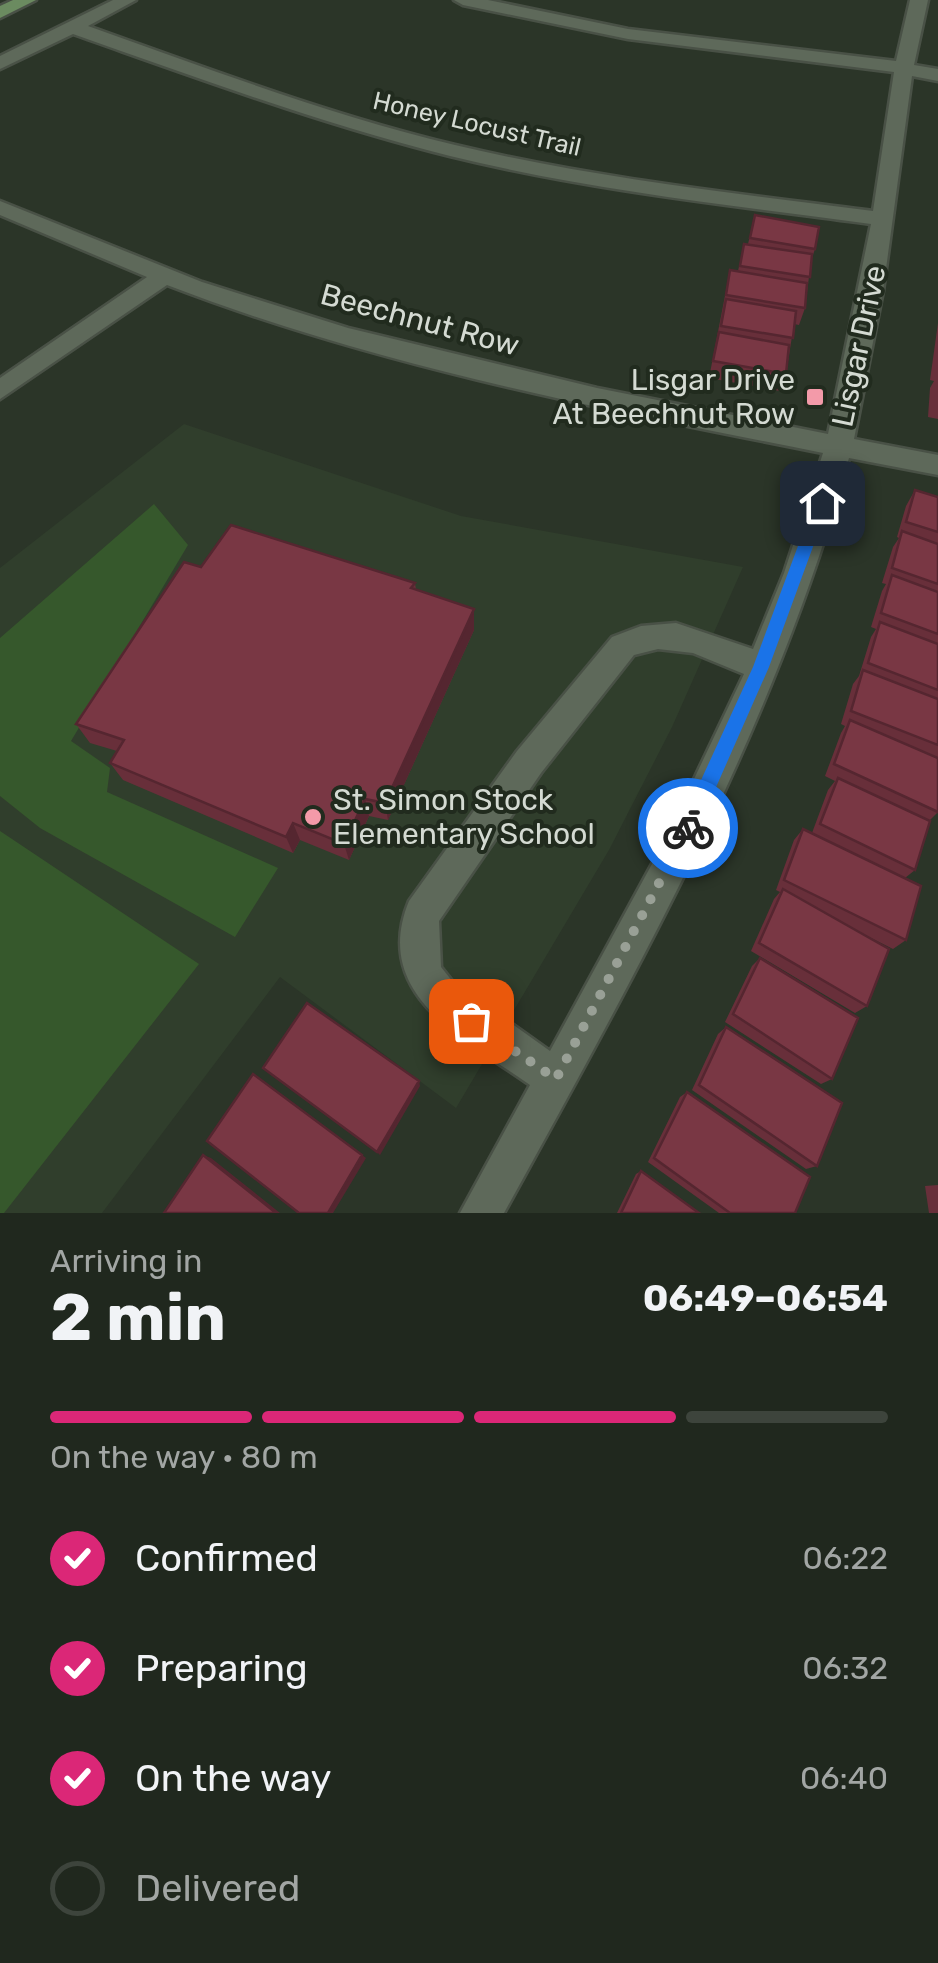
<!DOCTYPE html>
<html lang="en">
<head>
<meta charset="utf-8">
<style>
  body { margin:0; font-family:Rubik,sans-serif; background:#2d342b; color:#f1f3f6; height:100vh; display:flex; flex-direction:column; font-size:38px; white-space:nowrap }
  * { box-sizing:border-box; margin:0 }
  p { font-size:32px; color:#a2a6a4 }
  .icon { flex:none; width:55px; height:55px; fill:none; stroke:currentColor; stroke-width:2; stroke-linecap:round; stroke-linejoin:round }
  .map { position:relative; height:1213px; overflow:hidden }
  .details { display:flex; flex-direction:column; background:#20281e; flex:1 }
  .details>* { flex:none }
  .pin { position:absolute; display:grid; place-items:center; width:85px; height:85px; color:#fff; margin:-42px; border-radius:20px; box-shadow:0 5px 15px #0006 }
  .courier { position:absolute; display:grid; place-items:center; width:100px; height:100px; margin:-50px; border:8px solid #1a73e8; border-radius:50%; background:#fff; color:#222; box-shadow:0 2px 12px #0007 }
  .summary em { font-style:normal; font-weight:700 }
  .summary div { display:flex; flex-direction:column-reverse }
  .summary { display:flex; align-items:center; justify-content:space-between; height:170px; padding:0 50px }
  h1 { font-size:65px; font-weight:700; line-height:75px }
  .bar { display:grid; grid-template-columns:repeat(4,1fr); gap:15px 10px; align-content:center; height:120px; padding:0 50px }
  .bar i { height:12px; border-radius:8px; background:#3d443c }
  .bar .current { background:#db2777 }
  .bar p { grid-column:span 4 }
  ol { padding:0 50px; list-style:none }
  li { display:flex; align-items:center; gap:30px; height:110px }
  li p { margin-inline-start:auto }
  li .icon { padding:10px; border-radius:50%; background:#db2777; color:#fff; stroke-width:4 }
  li:last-child { color:#a2a6a4 }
  li i { width:55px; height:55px; border:5px solid #3d443c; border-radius:50% }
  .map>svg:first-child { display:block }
  .built { fill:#303e2c }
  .green { fill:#36582c }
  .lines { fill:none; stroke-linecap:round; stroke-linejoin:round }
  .minor-casing { stroke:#495146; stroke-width:5 }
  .major-casing { stroke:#495146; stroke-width:5 }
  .minor { fill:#5e695a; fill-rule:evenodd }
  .major { fill:#6b8b60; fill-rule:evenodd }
  .wall { fill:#682f3a }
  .shaded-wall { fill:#552630 }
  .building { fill:#793744; stroke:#552630; stroke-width:2.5 }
  .route { fill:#1a73e8 }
  .done { stroke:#99a096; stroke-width:10; stroke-dasharray:0 18 }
  .poi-dot { fill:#f39aa9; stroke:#212b1e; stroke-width:4 }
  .labels { text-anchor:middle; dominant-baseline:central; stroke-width:8; stroke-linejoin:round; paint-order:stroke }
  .far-street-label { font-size:25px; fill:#d4dad2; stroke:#212b1e }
  .street-label { font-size:30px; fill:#d4dad2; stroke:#212b1e }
  .poi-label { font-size:30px; fill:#d4dad2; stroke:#212b1e; text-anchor:end }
</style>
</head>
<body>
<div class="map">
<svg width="938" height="1213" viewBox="0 0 938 1213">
  <rect width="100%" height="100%" fill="#2b3528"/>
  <!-- built -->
  <path class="built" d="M184,424L461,516L743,567L672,727L609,850L456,1108L280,977L102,1213H0V568Z"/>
  <!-- green -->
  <path class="green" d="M154,504L188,545L71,741L110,768L107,792L278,868L235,937L40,828L0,796V638Z
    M0,831L199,964L4,1213H0Z"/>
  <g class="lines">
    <!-- minor casing -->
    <g class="minor-casing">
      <path id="minor" d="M113,0H136L88,26C209,69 330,115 455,145C592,178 733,193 873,211L894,72L628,39L463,5L454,0H488L628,29L896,61L910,0H928L914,65L938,69V81L912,76L883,291L854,439L938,455V475L849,458C776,726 637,971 504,1213H460L530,1085C467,1040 370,996 409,901L517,751L612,637L641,626L676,623L753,649L784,573L823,453C602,409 377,366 167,285L0,399V378L147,277L0,215V201L202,282L348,328L597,388L828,434L871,224C730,205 588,190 450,156C322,124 198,78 73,34L0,69V56ZM658,649L693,653L744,674L664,842L550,1051L453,982L441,967L439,921L541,773L634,655Z"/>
    </g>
    <!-- major casing -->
    <g class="major-casing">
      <path id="major" d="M13,0H36L0,18V6Z"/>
    </g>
    <!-- minor -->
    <use href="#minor" class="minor"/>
    <!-- major -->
    <use href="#major" class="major"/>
  </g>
  <!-- wall -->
  <path class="wall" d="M755,215L815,249L811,261L805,308L799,325L794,324L786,374L780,391L709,378L730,270L738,271L744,244H748Z
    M938,323V419L928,417L930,388L934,381L930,380Z
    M915,490L938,497V812L929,821L915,870L905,878L906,940L893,949L855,930L867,1006L855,1013L751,951L774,899L780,892L776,890L794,840L803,829L812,833L828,790L835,781L825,776L841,733L845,726L841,724L853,684L859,676L871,637L876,629L871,627L882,591L886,584L882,583L893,547L899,538L897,537L906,506Z
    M201,567L415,583L416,590L474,609V630L388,820L369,816L349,860L300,840L293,853L123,780L110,763L117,751L90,743L76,724Z
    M760,958L832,1079L821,1084L725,1022L752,966Z
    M726,1027L817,1166L806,1169L692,1090L718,1034Z
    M687,1092L795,1213H719L648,1162L680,1097Z
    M641,1171L699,1213H617L636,1174Z
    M938,1185V1213H929L925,1186Z"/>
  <!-- shaded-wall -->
  <path class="shaded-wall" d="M474,609V630L388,820L385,803Z
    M365,799L369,816L349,860L344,844Z
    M293,823L300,840L293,853L286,837Z
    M419,1081L420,1086L380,1155L377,1152Z
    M203,1155L211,1158L280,1213H276Z
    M362,1155L366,1158L333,1213H328Z"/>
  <!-- building -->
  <path class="building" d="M755,215L819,227L815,249L750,238Z
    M744,244L812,254L810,277L740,266Z
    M730,270L807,283L805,308L726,295Z
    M726,299L796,311L793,338L721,326Z
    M719,332L789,345L786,374L713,361Z
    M915,490L938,497V532L906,522Z
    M231,525L415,583L411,588L474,609L385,803L365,799L344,844L293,823L286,837L110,763L124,740L76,724L184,562L201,567Z
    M902,531L938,544V584L892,568Z
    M892,575L938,592V634L881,613Z
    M880,622L938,644V690L868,663Z
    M863,670L938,699V745L851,711Z
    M850,720L938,758V812L834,764Z
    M838,778L930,821L915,870L820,824Z
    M803,829L921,886L906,940L784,880Z
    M783,889L889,949L867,1006L759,943Z
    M760,958L858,1018L832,1079L733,1014Z
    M307,1003L419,1081L377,1152L263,1068Z
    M726,1027L842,1103L817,1166L699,1085Z
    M253,1074L362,1155L328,1213H299L207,1141Z
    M687,1092L810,1177L795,1213H730L654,1158Z
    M203,1155L276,1213H164Z
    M641,1171L699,1213H621Z"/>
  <!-- route -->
  <path class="route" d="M822,497L829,503L769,667L695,835H682L679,828L753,667L814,503Z"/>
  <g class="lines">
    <!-- done -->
    <path class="done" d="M471,1021L556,1079L688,828"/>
  </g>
  <!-- markers -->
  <g class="poi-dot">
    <rect x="805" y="387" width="20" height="20" rx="5"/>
    <circle cx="313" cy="817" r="10"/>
  </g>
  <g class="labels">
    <!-- far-street labels -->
    <g class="far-street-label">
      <text transform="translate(477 124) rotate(13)">Honey Locust Trail</text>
    </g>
    <!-- street labels -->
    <g class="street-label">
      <text transform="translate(420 320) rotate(15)">Beechnut Row</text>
      <text transform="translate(859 346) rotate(-78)">Lisgar Drive</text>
    </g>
    <!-- poi labels -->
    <g class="poi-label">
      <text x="795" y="380">Lisgar Drive<tspan x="795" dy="34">At Beechnut Row</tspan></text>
      <text x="333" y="800" text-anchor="start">St. Simon Stock<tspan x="333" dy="34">Elementary School</tspan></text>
    </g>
  </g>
</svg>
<div class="pin" style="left:471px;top:1021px;background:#ea580c"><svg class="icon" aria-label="bag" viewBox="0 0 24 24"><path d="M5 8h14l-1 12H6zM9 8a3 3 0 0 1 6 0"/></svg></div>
<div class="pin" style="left:822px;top:503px;background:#1f2937"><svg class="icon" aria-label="home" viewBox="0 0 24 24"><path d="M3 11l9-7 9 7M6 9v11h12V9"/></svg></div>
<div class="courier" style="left:688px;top:828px"><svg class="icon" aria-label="bike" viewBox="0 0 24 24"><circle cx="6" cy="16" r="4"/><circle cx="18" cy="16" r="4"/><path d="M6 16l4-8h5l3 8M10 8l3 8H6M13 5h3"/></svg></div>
</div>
<section class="details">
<div class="summary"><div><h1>2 min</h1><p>Arriving in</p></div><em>06:49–06:54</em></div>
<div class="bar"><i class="current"></i><i class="current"></i><i class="current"></i><i></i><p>On the way · 80 m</p></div>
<ol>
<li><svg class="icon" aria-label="check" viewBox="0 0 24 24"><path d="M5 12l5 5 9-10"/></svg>Confirmed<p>06:22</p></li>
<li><svg class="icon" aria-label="check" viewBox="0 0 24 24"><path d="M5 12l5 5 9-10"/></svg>Preparing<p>06:32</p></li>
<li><svg class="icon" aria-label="check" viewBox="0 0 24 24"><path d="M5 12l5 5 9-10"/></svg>On the way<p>06:40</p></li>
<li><i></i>Delivered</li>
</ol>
</section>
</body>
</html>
